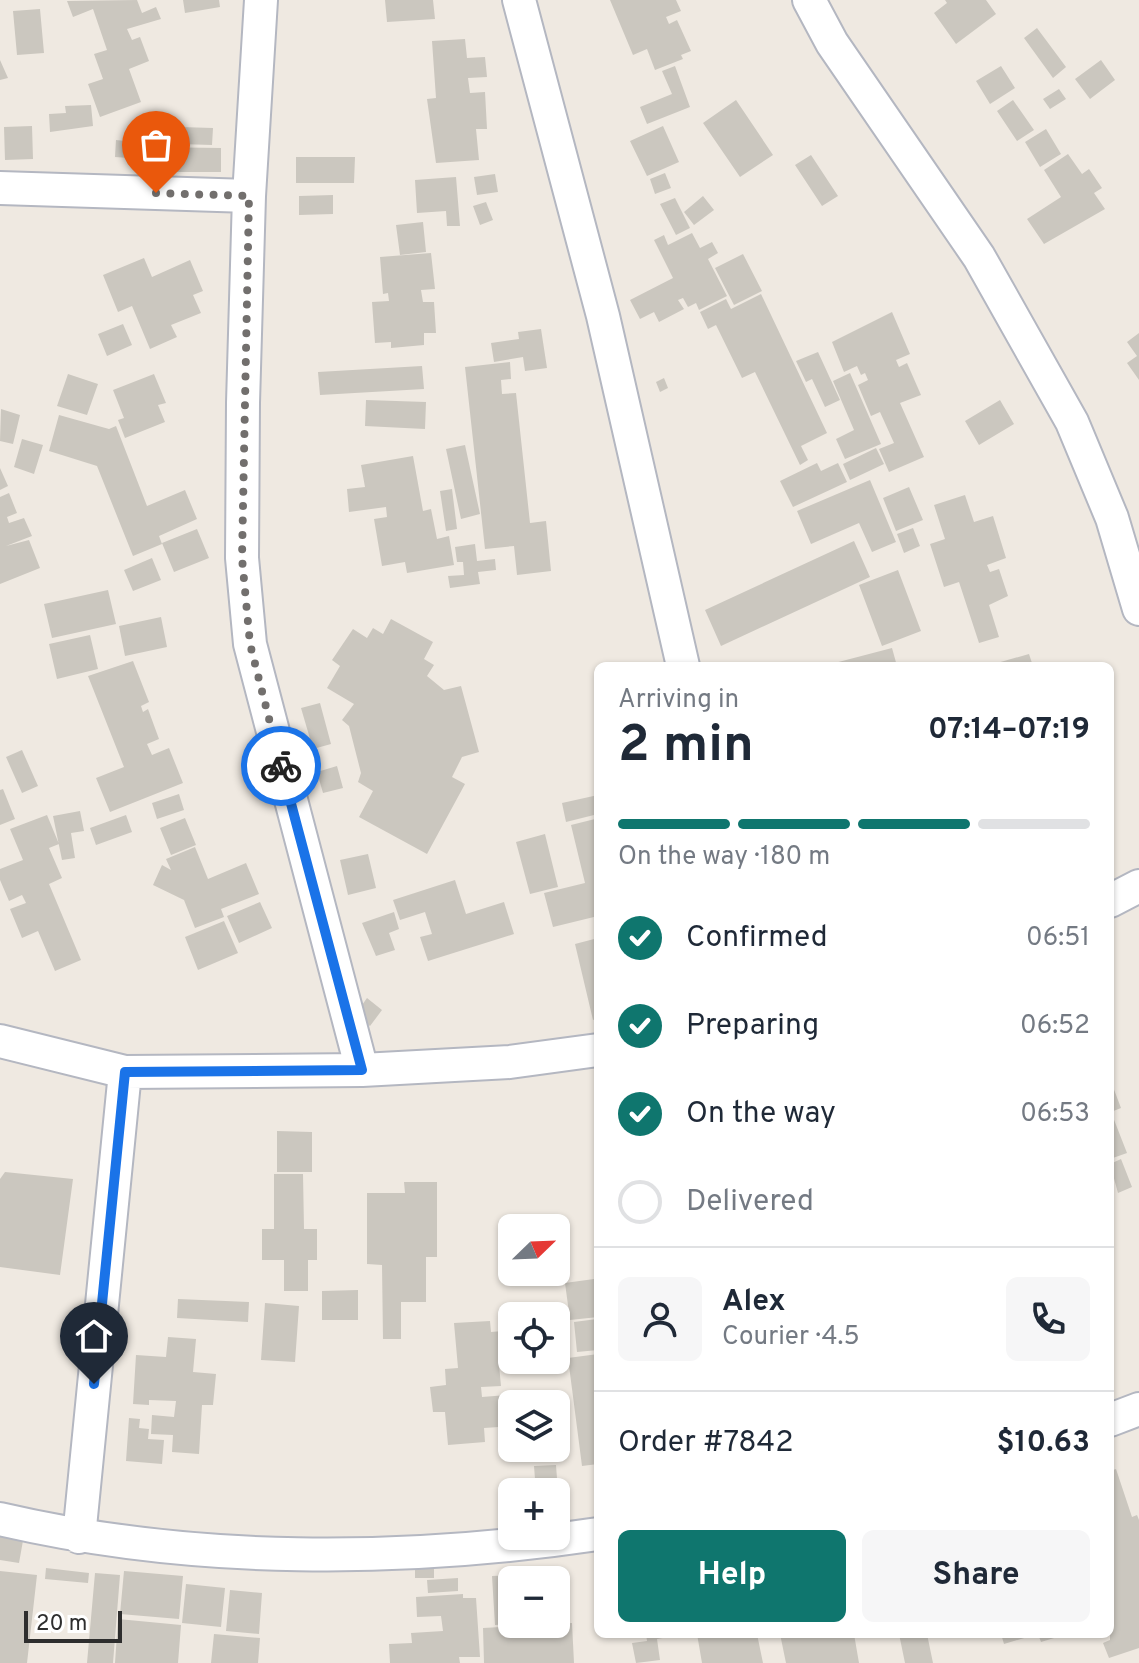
<!DOCTYPE html>
<html lang="en">
<head>
<meta charset="utf-8">
<style>
  body { margin:0; font-family:Overpass,sans-serif; background:#f6f6f7; color:#1f2937; height:100vh; display:flex; flex-direction:column; font-size:30px; white-space:nowrap }
  * { box-sizing:border-box; margin:0 }
  p { font-size:26px; color:#747a83 }
  .icon { flex:none; width:44px; height:44px; fill:none; stroke:currentColor; stroke-width:2; stroke-linecap:round; stroke-linejoin:round }
  .map { position:relative; flex:1; overflow:hidden }
  .drawer { position:absolute; left:594px; top:662px; width:520px; height:976px; display:flex; flex-direction:column; background:#fff; border-radius:12px; box-shadow:0 2px 6px #0004 }
  .drawer>* { flex:none }
  .needle { width:52px; rotate:67deg }
  .fabs { position:absolute; left:498px; top:1214px; display:grid; gap:16px }
  .fabs a { display:grid; place-items:center; width:72px; height:72px; border-radius:12px; background:#fff; box-shadow:0 2px 6px #0004; font-size:40px }
  .scale { position:absolute; left:24px; bottom:20px; width:98px; box-sizing:border-box; padding-left:8px; border:4px solid #2e2e2e; border-top:0; font-size:22px; line-height:28px; white-space:nowrap; color:#2e2e2e; -webkit-text-stroke:6px #fff; paint-order:stroke }
  .pin { position:absolute; display:grid; place-items:center; width:68px; height:68px; color:#fff; margin:-82px -34px; border-radius:50% 50% 50% 0; rotate:-45deg; box-shadow:0 0 8px #0007 }
  .pin .icon { rotate:45deg }
  .courier { position:absolute; display:grid; place-items:center; width:80px; height:80px; margin:-40px; border:6px solid #1a73e8; border-radius:50%; background:#fff; color:#222; box-shadow:0 2px 10px #0007 }
  .headline em { font-style:normal; font-weight:700 }
  .headline div { display:flex; flex-direction:column-reverse }
  .headline { display:flex; align-items:center; justify-content:space-between; height:136px; padding:0 24px }
  h1 { font-size:52px; font-weight:700; line-height:60px }
  .bar { display:grid; grid-template-columns:repeat(4,1fr); gap:12px 8px; align-content:center; height:96px; padding:0 24px }
  .bar i { height:10px; border-radius:6px; background:#e0e1e3 }
  .bar .selected { background:#0f766e }
  .bar p { grid-column:span 4 }
  .line { display:flex; align-items:center; gap:20px; padding:0 24px; border-top:2px solid #e0e1e3 }
  .line div { flex:1 }
  .round { display:grid; place-items:center; flex:none; width:84px; height:84px; border-radius:12px; background:#f6f6f7 }
  ol { padding:0 24px; list-style:none }
  li { display:flex; align-items:center; gap:24px; height:88px }
  li p { margin-inline-start:auto }
  li .icon { padding:8px; border-radius:50%; background:#0f766e; color:#fff; stroke-width:4 }
  li:last-child { color:#747a83 }
  li i { width:44px; height:44px; border:4px solid #e0e1e3; border-radius:50% }
  .button { display:flex; gap:16px; margin-top:auto; padding:16px 24px }
  .button a { flex:1; height:92px; border-radius:12px; background:#0f766e; color:#fff; font-size:32px; font-weight:700; line-height:92px; text-align:center }
  .button a+a { background:#f6f6f7; color:#1f2937 }
  .map>svg:first-child { display:block }
  .building { fill:#cbc7bf }
  .lines { fill:none; stroke-linecap:round; stroke-linejoin:round }
  .minor-casing { stroke:#b4b7c1; stroke-width:36 }
  .minor { stroke:#fff; stroke-width:32 }
  .done { stroke:#726f6d; stroke-width:8; stroke-dasharray:0 14.4 }
  .route { stroke:#1a73e8; stroke-width:10 }
</style>
</head>
<body>
<div class="map">
<svg width="1139" height="1663" viewBox="0 0 1139 1663">
  <rect width="100%" height="100%" fill="#efe9e1"/>
  <!-- building -->
  <path class="building" d="M137,0L142,13L156,7L161,19L127,29L132,40L140,37L149,61L129,69L141,102L100,117L88,84L103,79L94,54L107,50L93,9L73,17L67,1Z
    M183,0H219L220,7L185,13Z
    M385,0H433L435,19L387,22Z
    M610,0H676L681,11L666,17L669,24L677,20L691,51L681,55L683,59L655,70L647,49L633,55Z
    M945,0H986L996,14L956,44L934,13L947,3Z
    M40,9L44,53L17,55L13,11Z
    M1037,28L1066,67L1053,78L1024,38Z
    M465,39L467,58L485,57L487,77L468,78L470,93L485,92L487,129H476L479,160L436,163L427,99L436,98L432,41Z
    M0,60L8,78L0,80Z
    M1101,60L1115,80L1090,99L1075,79Z
    M675,66L690,107L647,124L640,107L672,94L662,71Z
    M1001,66L1015,88L990,104L976,81Z
    M1059,89L1066,99L1050,109L1043,99Z
    M736,100L773,155L740,177L703,123Z
    M1013,100L1034,130L1017,141L997,111Z
    M91,105L93,126L50,132L49,114L66,113L65,106Z
    M32,126L33,159L5,160L4,127Z
    M147,126L213,128L212,145L146,143Z
    M663,126L679,162L647,176L630,141Z
    M1046,129L1061,154L1040,167L1025,142Z
    M116,140L144,143L143,159L115,157Z
    M150,147L221,148V172H150Z
    M1068,154L1082,174L1089,169L1102,188L1094,193L1105,209L1044,244L1027,219L1061,197L1044,170Z
    M811,155L838,196L822,206L795,165Z
    M296,157H355L354,183H296Z
    M665,173L671,188L655,194L650,179Z
    M495,174L498,192L477,195L474,177Z
    M456,177L460,226H447L446,211L417,213L415,180Z
    M333,195V214L299,215V196Z
    M703,196L714,210L694,225L684,212Z
    M675,198L690,228L676,235L660,204Z
    M486,202L493,220L480,225L473,206Z
    M423,222L426,252L400,255L396,225Z
    M692,233L700,248L712,242L718,253L708,259L727,296L699,310L696,303L688,307L683,298L678,300L684,309L659,322L654,312L640,319L630,300L673,278L654,240L664,235L668,245Z
    M431,253L435,289L421,290L423,302H434L436,333H424V345L391,348V342L375,343L372,302L389,301L388,293L383,294L380,257Z
    M743,254L762,291L734,305L715,268Z
    M144,258L152,277L190,260L203,291L193,295L201,313L171,325L177,337L150,349L132,306L118,312L103,275Z
    M761,294L827,433L801,446L808,460L800,465L755,372L742,378L716,325L708,329L700,312L726,299L731,309Z
    M892,312L910,354L896,360L899,367L907,363L921,395L900,403L924,457L889,472L879,449L894,443L880,412L871,416L858,385L868,380L865,373L861,375L857,366L844,372L832,342Z
    M123,324L132,345L107,356L98,334Z
    M541,329L547,368L525,371L523,357L494,362L491,343L519,339L518,332Z
    M1139,333V380L1127,363L1137,356L1127,342Z
    M818,352L840,400L825,407L812,379L806,382L796,361Z
    M510,362L511,379L501,380L502,394L516,393L530,523L546,521L551,571L517,575L514,546L485,549L465,367Z
    M422,366L424,389L320,395L318,372Z
    M850,373L881,444L845,459L836,439L854,430L833,381Z
    M68,374L98,384L87,415L57,406Z
    M154,374L166,403L158,405L165,422L125,438L118,420L124,418L113,390Z
    M664,378L668,388L660,392L656,382Z
    M366,400L426,402L425,429L365,426Z
    M1000,400L1014,424L979,445L965,421Z
    M1,409L20,415L13,444L0,441Z
    M59,415L109,429L116,426L147,506L185,490L197,519L159,536L162,544L133,556L97,466L49,451Z
    M22,439L43,445L34,474L14,467Z
    M465,445L480,514L461,519L446,449Z
    M876,448L884,464L850,480L843,464Z
    M413,456L423,511L431,509L437,539L449,536L454,565L407,573L405,562L382,566L374,519L387,517L386,507L349,512L347,489L365,487L361,465Z
    M817,463L821,471L838,463L847,482L793,507L780,481Z
    M0,468L8,486L0,490Z
    M870,480L896,542L872,552L859,523L811,544L797,511Z
    M909,487L923,520L896,531L883,498Z
    M452,489L457,529L446,531L440,491Z
    M9,493L17,513L7,517L9,523L24,518L32,536L6,546L29,540L40,568L0,584V497Z
    M965,495L974,522L993,516L1006,558L987,565L990,572L999,569L1008,596L989,605L999,637L979,643L959,582L944,587L930,544L945,539L934,505Z
    M913,528L920,546L904,553L897,534Z
    M197,529L209,558L174,572L162,543Z
    M854,541L870,577L721,646L705,610Z
    M475,544L477,561L495,559L496,570L478,572L480,584L450,588L448,576L464,575L463,562H457L455,547Z
    M152,558L161,580L133,591L124,570Z
    M898,570L921,631L882,646L859,585Z
    M108,590L116,624L52,638L44,604Z
    M161,617L167,647L125,656L119,626Z
    M391,619L433,642L424,659L434,665L427,676L444,690L461,686L479,752L462,757L452,777L465,784L427,854L359,817L373,791L358,782L361,773L349,726L342,720L354,704L327,688L340,666L332,660L353,629L367,638L373,628L383,634Z
    M90,635L98,669L57,679L49,644Z
    M892,648L897,666H828L827,665Z
    M1029,654L1033,666H990V665Z
    M133,661L149,702L141,706L143,712L148,709L159,739L147,744L152,755L169,748L183,783L110,812L96,778L124,767L88,676Z
    M320,703L331,744L313,749L301,708Z
    M22,750L38,786L22,793L6,757Z
    M337,766L343,788L323,793L317,772Z
    M3,789L15,819L0,825V790Z
    M179,794L184,810L157,819L152,803Z
    M598,795V814L566,822L562,803Z
    M80,811L84,831L71,833L75,858L62,860L53,816Z
    M47,815L59,844L49,848L62,878L49,884L81,960L55,971L38,931L22,938L10,909L26,903L22,895L9,901L0,880V869L23,860L10,829Z
    M126,815L132,832L96,845L90,828Z
    M185,818L196,845L171,855L160,828Z
    M595,819L598,916L553,927L544,893L585,883L571,825Z
    M545,834L558,887L530,894L516,842Z
    M195,847L208,879L246,863L259,894L221,909L224,917L195,928L184,900L153,885L162,865L171,870L166,859Z
    M368,854L376,888L348,895L340,860Z
    M455,880L466,914L504,902L514,934L428,961L420,937L432,934L425,912L400,920L393,900Z
    M260,902L272,928L239,943L227,916Z
    M394,912L399,929L389,933L395,950L376,956L362,923Z
    M224,921L238,953L198,970L185,937Z
    M598,938V1018L593,1020L575,944Z
    M367,998L382,1010L370,1026L355,1015Z
    M1110,1079L1121,1108L1111,1112L1127,1153L1110,1159Z
    M277,1131L312,1132V1172H277Z
    M1121,1159L1132,1187L1118,1193L1110,1164Z
    M5,1172L73,1179L60,1275L0,1267V1179Z
    M274,1174H303L304,1229H317V1260H308V1291H284V1260H262V1229H274Z
    M404,1182H437V1257H426V1302H401V1339H383L382,1265L367,1264V1193H405Z
    M594,1279L598,1317L570,1320L565,1283Z
    M358,1290V1320H322V1291Z
    M178,1299L249,1302L248,1322L177,1318Z
    M265,1303L299,1306L295,1362L261,1360Z
    M597,1319L598,1350L577,1352L574,1322Z
    M490,1321L491,1332L503,1331L504,1341H508L510,1364L499,1365L501,1386L481,1387L482,1397L520,1394L521,1404H512V1426L484,1428L485,1442L448,1445L445,1412H433L430,1387L446,1385L445,1369L458,1368L454,1323Z
    M168,1337L196,1339L193,1372L216,1374L213,1405H202L199,1454L172,1452L173,1435L151,1434L152,1415L174,1417L176,1401L149,1400V1405L133,1404L136,1355L166,1357Z
    M598,1354V1464L582,1466L568,1358Z
    M129,1418L140,1419L139,1428L149,1429L148,1439L164,1440L162,1464L126,1461Z
    M556,1465L558,1492H536L534,1466Z
    M1116,1469L1132,1517L1137,1515L1139,1520V1648L1109,1658L1103,1643L1110,1640V1617L1114,1615L1110,1606V1471Z
    M0,1531L24,1535L19,1563L0,1560Z
    M434,1562V1578H415V1563Z
    M46,1568L89,1573L88,1583L45,1579Z
    M0,1571L37,1575L27,1663H0Z
    M124,1571L183,1576L179,1619L120,1614Z
    M95,1573L120,1575L113,1663H87Z
    M513,1575L512,1624L495,1625L492,1576Z
    M564,1575L566,1610L556,1611V1580H523Z
    M458,1578V1591L428,1593L427,1580Z
    M186,1584L225,1588L221,1627L182,1623Z
    M230,1590L262,1593L259,1634L226,1631Z
    M463,1594V1598H476L480,1657H459L460,1663H390L389,1644L412,1643L411,1633L443,1631L441,1616L417,1617L416,1597Z
    M118,1619L181,1625L178,1663H115Z
    M572,1623L574,1663H484L483,1628Z
    M214,1634L260,1638L258,1663H211Z
    M646,1634L674,1636L657,1639L660,1660L636,1663L632,1643L647,1641Z
    M697,1634H757L763,1663H702Z
    M780,1634H854L859,1663H786Z
    M899,1634H927L933,1663H905Z
    M1001,1634H1034V1635L1004,1644Z
    M1038,1634H1064V1635L1041,1642Z"/>
  <g class="lines">
    <!-- minor casing -->
    <g class="minor-casing">
      <path id="minor" d="M261,0L249,196L243,403L242,558L250,644L362,1070
        M519,0L603,316L683,666
        M809,0L832,43L979,257L1072,422L1112,518L1139,609
        M0,188L249,196
        M1110,901L1139,886
        M0,1041L125,1072L362,1070L510,1062L598,1050
        M1110,1420L1139,1409
        M0,1519C193,1564 402,1563 598,1534
        M79,1537L125,1072"/>
    </g>
    <!-- minor -->
    <use href="#minor" class="minor"/>
  </g>
  <g class="lines">
    <!-- done -->
    <path class="done" d="M156,193L249,196L242,558L250,644L281,766"/>
    <!-- route -->
    <path class="route" d="M94,1384L125,1072L362,1070L281,766"/>
  </g>
</svg>
<div class="fabs">
<a><svg class="needle" viewBox="-14 -14 28 28"><path d="M0-13l5 13h-10z" fill="#e53935"/><path d="M0 13l5-13h-10z" fill="#747a83"/></svg></a>
<a><svg class="icon" aria-label="locate" viewBox="0 0 24 24"><circle cx="12" cy="12" r="6"/><path d="M12 2v4M12 18v4M2 12h4M18 12h4"/></svg></a>
<a><svg class="icon" aria-label="layers" viewBox="0 0 24 24"><path d="M12 4l9 5-9 5-9-5zM3 14l9 5 9-5"/></svg></a>
<a>+</a>
<a>−</a>
</div>
<div class="scale">20 m</div>
<div class="pin" style="left:156px;top:193px;background:#ea580c"><svg class="icon" aria-label="bag" viewBox="0 0 24 24"><path d="M5 8h14l-1 12H6zM9 8a3 3 0 0 1 6 0"/></svg></div>
<div class="pin" style="left:94px;top:1384px;background:#1f2937"><svg class="icon" aria-label="home" viewBox="0 0 24 24"><path d="M3 11l9-7 9 7M6 9v11h12V9"/></svg></div>
<div class="courier" style="left:281px;top:766px"><svg class="icon" aria-label="bike" viewBox="0 0 24 24"><circle cx="6" cy="16" r="4"/><circle cx="18" cy="16" r="4"/><path d="M6 16l4-8h5l3 8M10 8l3 8H6M13 5h3"/></svg></div>
<section class="drawer">
<div class="headline"><div><h1>2 min</h1><p>Arriving in</p></div><em>07:14–07:19</em></div>
<div class="bar"><i class="selected"></i><i class="selected"></i><i class="selected"></i><i></i><p>On the way · 180 m</p></div>
<ol>
<li><svg class="icon" aria-label="check" viewBox="0 0 24 24"><path d="M5 12l5 5 9-10"/></svg>Confirmed<p>06:51</p></li>
<li><svg class="icon" aria-label="check" viewBox="0 0 24 24"><path d="M5 12l5 5 9-10"/></svg>Preparing<p>06:52</p></li>
<li><svg class="icon" aria-label="check" viewBox="0 0 24 24"><path d="M5 12l5 5 9-10"/></svg>On the way<p>06:53</p></li>
<li><i></i>Delivered</li>
</ol>
<div class="line" style="height:144px"><a class="round"><svg class="icon" aria-label="person" viewBox="0 0 24 24"><circle cx="12" cy="8" r="4"/><path d="M4 21q1-7 8-7t8 7"/></svg></a><div><b>Alex</b><p>Courier · 4.5</p></div><a class="round"><svg class="icon" aria-label="phone" viewBox="0 0 24 24"><path d="M5 4h4l2 5-3 2q2 4 5 5l2-3 5 2v4C11 20 4 13 5 4z"/></svg></a></div>
<div class="line" style="height:104px"><div>Order #7842</div><b>$10.63</b></div>
<div class="button"><a>Help</a><a>Share</a></div>
</section>
</div>
</body>
</html>
